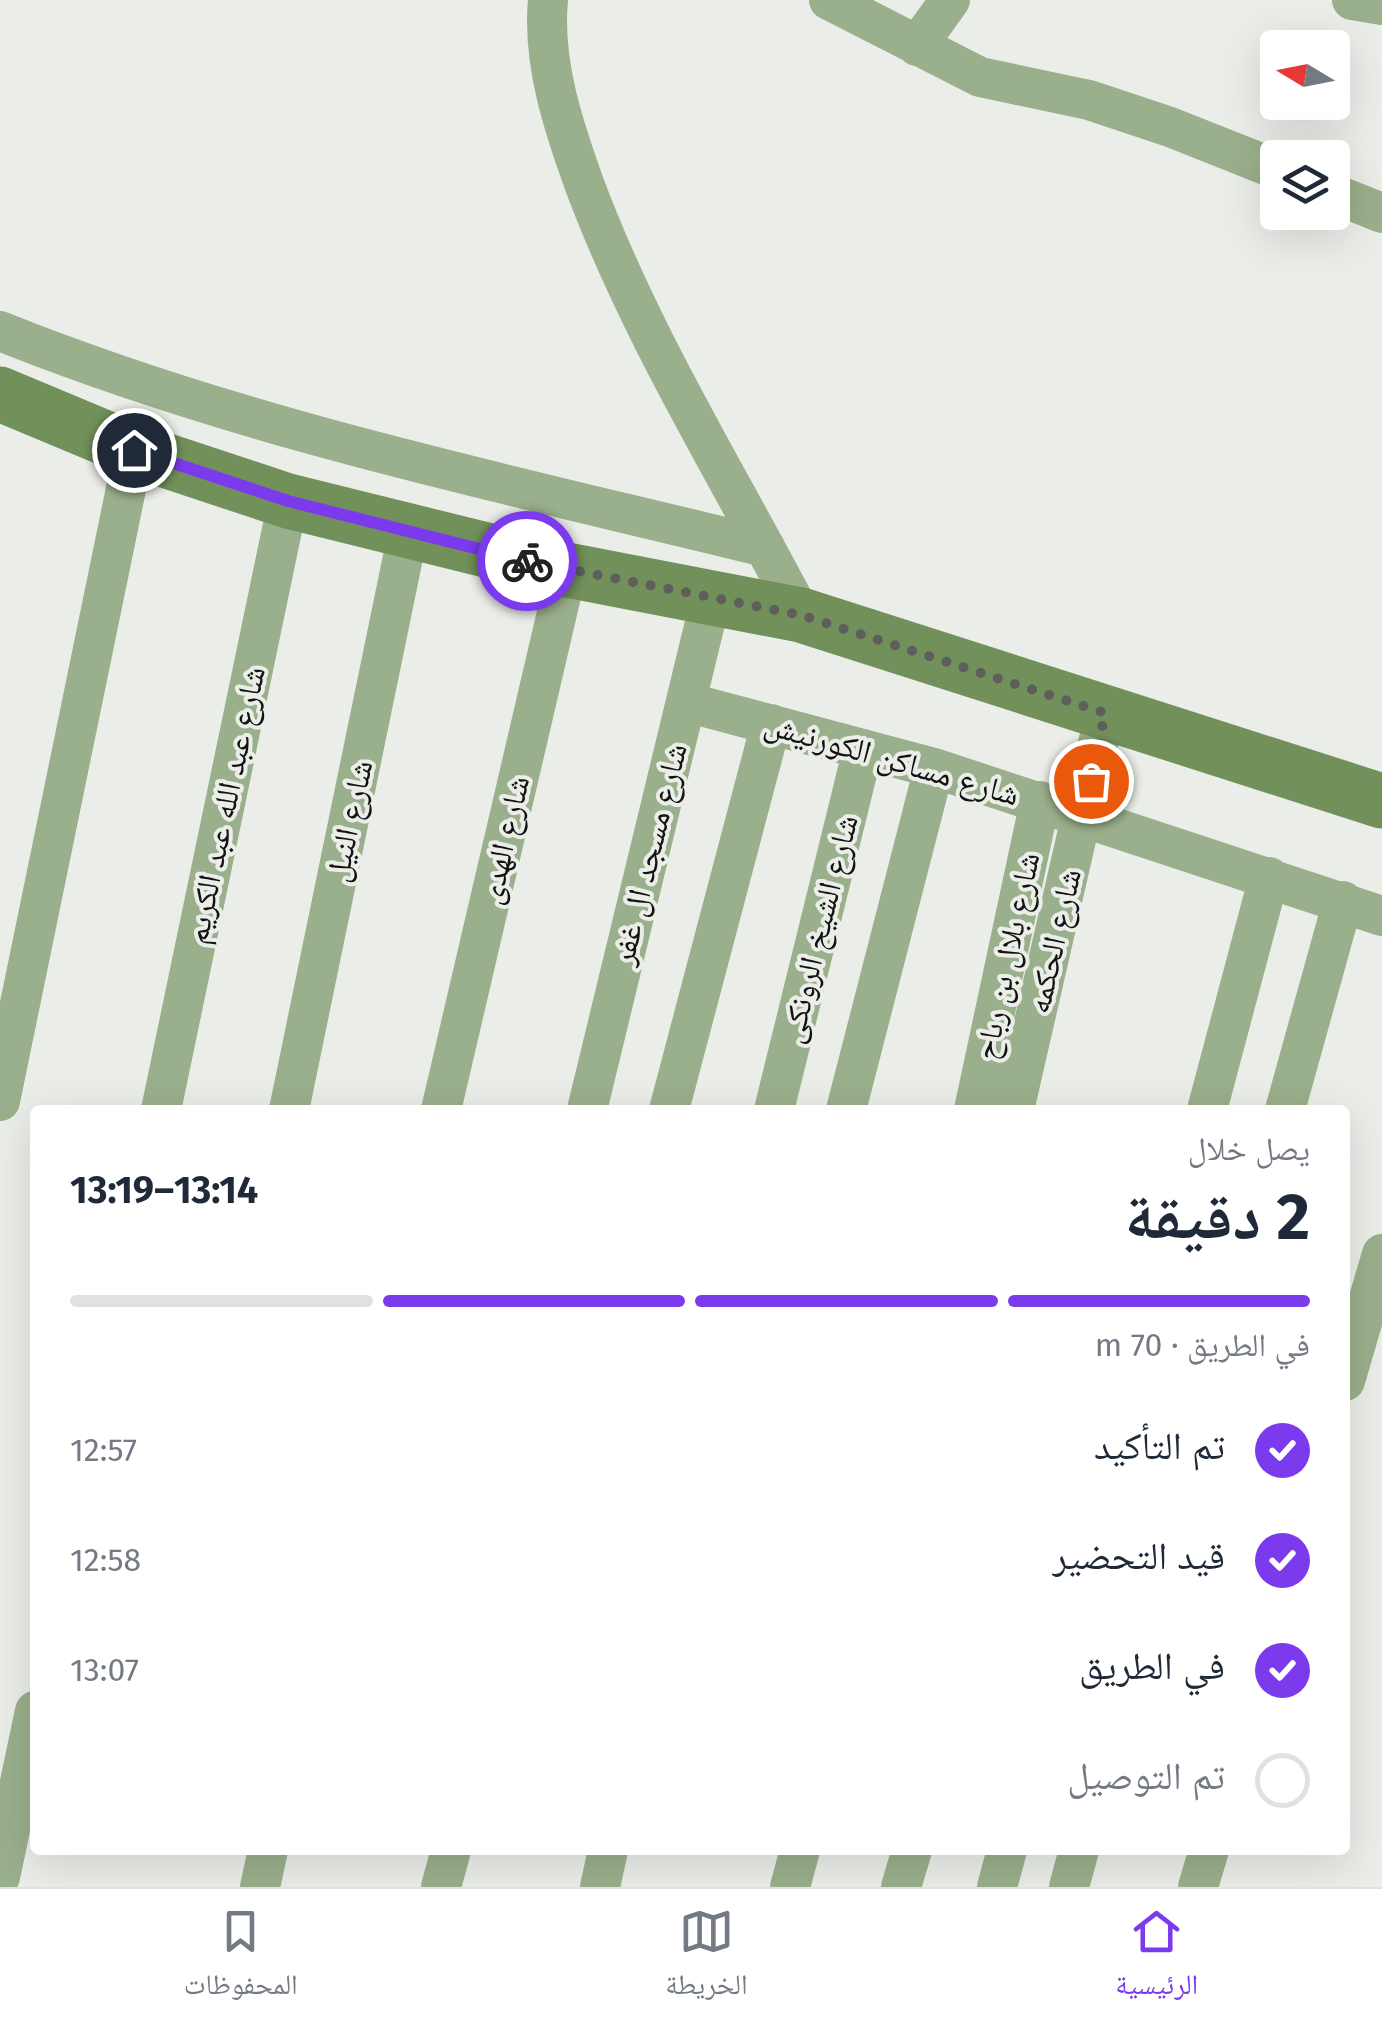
<!DOCTYPE html>
<html lang="ar">
<head>
<meta charset="utf-8">
<style>
  body { margin:0; font-family:"Fira Sans","Noto Naskh Arabic",sans-serif; background:#f2f2f3; color:#1f2937; direction:rtl; height:100vh; display:flex; flex-direction:column; font-size:38px; white-space:nowrap }
  * { box-sizing:border-box; margin:0 }
  p { font-size:32px; color:#747a83 }
  .icon { flex:none; width:55px; height:55px; fill:none; stroke:currentColor; stroke-width:2; stroke-linecap:round; stroke-linejoin:round }
  .map { position:relative; flex:1; overflow:hidden; direction:ltr }
  .details { position:absolute; left:30px; top:1105px; width:1320px; height:750px; display:flex; flex-direction:column; background:#fff; border-radius:10px; box-shadow:0 10px 40px #0002; direction:rtl }
  .details>* { flex:none }
  .needle { width:65px; rotate:280deg }
  .tools { position:absolute; left:1260px; top:30px; display:grid; gap:20px }
  .tools a { display:grid; place-items:center; width:90px; height:90px; border-radius:10px; background:#fff; box-shadow:0 10px 40px #0002; font-size:50px }
  .pin { position:absolute; display:grid; place-items:center; width:85px; height:85px; color:#fff; margin:-42px; border:5px solid #fff; border-radius:50%; box-shadow:0 2px 10px #0007 }
  .courier { position:absolute; display:grid; place-items:center; width:100px; height:100px; margin:-50px; border:8px solid #7c3aed; border-radius:50%; background:#fff; color:#222; box-shadow:0 2px 12px #0007 }
  .headline em { font-style:normal; font-weight:700 }
  .headline div { display:flex; flex-direction:column-reverse }
  .headline { display:flex; align-items:center; justify-content:space-between; height:170px; padding:0 40px }
  h1 { font-size:65px; font-weight:700; line-height:75px }
  .bar { display:grid; grid-template-columns:repeat(4,1fr); gap:15px 10px; align-content:center; height:120px; padding:0 40px }
  .bar i { height:12px; border-radius:8px; background:#e0e1e3 }
  .bar .active { background:#7c3aed }
  .bar p { grid-column:span 4 }
  ol { padding:0 40px; list-style:none }
  li { display:flex; align-items:center; gap:30px; height:110px }
  li p { margin-inline-start:auto }
  li .icon { padding:10px; border-radius:50%; background:#7c3aed; color:#fff; stroke-width:4 }
  li:last-child { color:#747a83 }
  li i { width:55px; height:55px; border:5px solid #e0e1e3; border-radius:50% }
  .tab-bar { display:flex; justify-content:space-around; align-items:center; height:140px; border-top:2px solid #e0e1e3; background:#fff; font-size:28px; color:#747a83 }
  .tab-bar a { display:grid; justify-items:center; gap:5px }
  .tab-bar .active { color:#7c3aed }
  .map>svg:first-child { display:block }
  .lines { fill:none; stroke-linecap:round; stroke-linejoin:round }
  .street { stroke:#9aaf8b; stroke-width:40 }
  .secondary { stroke:#72905a; stroke-width:55 }
  .done { stroke:#5e5f5d; stroke-width:10; stroke-dasharray:0 18 }
  .route { stroke:#7c3aed; stroke-width:12 }
  .labels { text-anchor:middle; dominant-baseline:central; stroke-width:8; stroke-linejoin:round; paint-order:stroke }
  .street-label { font-size:32px; fill:#121311; stroke:#ebede9 }
</style>
</head>
<body>
<div class="map">
<svg width="1382" height="1887" viewBox="0 0 1382 1887">
  <rect width="100%" height="100%" fill="#ebede9"/>
  <g class="lines">
    <!-- street -->
    <path class="street" d="M548,0C542,63 564,128 585,186C641,336 727,473 801,615
      M829,0L980,77L1089,100L1170,127L1278,170
      M1352,0L1382,5
      M917,46L950,0
      M1332,193L1382,213
      M0,331C247,430 508,484 765,547
      M686,702L934,768L1382,916
      M0,1101L134,450
      M161,1110L288,501
      M289,1110L408,533
      M441,1110L567,570
      M587,1110L711,598
      M669,1110L771,724
      M774,1110L863,749
      M846,1110L934,768
      M974,1110L1040,801
      M1014,1110L1105,713
      M1207,1110L1269,877
      M1285,1110L1343,901
      M1345,1381L1382,1254
      M0,1877L35,1711
      M260,1887L268,1850
      M441,1887L451,1850
      M600,1887L608,1850
      M790,1887L800,1850
      M901,1887L912,1850
      M997,1887L1007,1850
      M1069,1887L1079,1850
      M1198,1887L1209,1850"/>
    <!-- secondary -->
    <path class="secondary" d="M0,394L134,450L288,501L567,570L801,615L1382,801"/>
  </g>
  <g class="lines">
    <!-- done -->
    <path class="done" d="M527,561L801,615L1105,713L1091,781"/>
    <!-- route -->
    <path class="route" d="M134,450L288,501L527,561"/>
  </g>
  <g class="labels">
    <!-- street labels -->
    <g class="street-label">
      <text transform="translate(892 759) rotate(16)">شارع مساكن الكورنيش</text>
      <text transform="translate(225 805) rotate(-78)">شارع عبد الله عبد الكريم</text>
      <text transform="translate(349 821) rotate(-78)">شارع النيل</text>
      <text transform="translate(504 840) rotate(-77)">شارع الهدى</text>
      <text transform="translate(649 854) rotate(-76)">شارع مسجد ال غفر</text>
      <text transform="translate(819 929) rotate(-76)">شارع الشيخ الرونكى</text>
      <text transform="translate(1054 941) rotate(-77)">شارع الحكمه</text>
      <text transform="translate(1007 956) rotate(-78)">شارع بلال بن رباح</text>
    </g>
  </g>
</svg>
<div class="tools">
<a><svg class="needle" viewBox="-14 -14 28 28"><path d="M0-13l5 13h-10z" fill="#e53935"/><path d="M0 13l5-13h-10z" fill="#747a83"/></svg></a>
<a><svg class="icon" aria-label="layers" viewBox="0 0 24 24"><path d="M12 4l9 5-9 5-9-5zM3 14l9 5 9-5"/></svg></a>
</div>
<div class="pin" style="left:1091px;top:781px;background:#ea580c"><svg class="icon" aria-label="bag" viewBox="0 0 24 24"><path d="M5 8h14l-1 12H6zM9 8a3 3 0 0 1 6 0"/></svg></div>
<div class="pin" style="left:134px;top:450px;background:#1f2937"><svg class="icon" aria-label="home" viewBox="0 0 24 24"><path d="M3 11l9-7 9 7M6 9v11h12V9"/></svg></div>
<div class="courier" style="left:527px;top:561px"><svg class="icon" aria-label="bike" viewBox="0 0 24 24"><circle cx="6" cy="16" r="4"/><circle cx="18" cy="16" r="4"/><path d="M6 16l4-8h5l3 8M10 8l3 8H6M13 5h3"/></svg></div>
<section class="details">
<div class="headline"><div><h1>2 دقيقة</h1><p>يصل خلال</p></div><em>13:14–13:19</em></div>
<div class="bar"><i class="active"></i><i class="active"></i><i class="active"></i><i></i><p>في الطريق · 70 m</p></div>
<ol>
<li><svg class="icon" aria-label="check" viewBox="0 0 24 24"><path d="M5 12l5 5 9-10"/></svg>تم التأكيد<p>12:57</p></li>
<li><svg class="icon" aria-label="check" viewBox="0 0 24 24"><path d="M5 12l5 5 9-10"/></svg>قيد التحضير<p>12:58</p></li>
<li><svg class="icon" aria-label="check" viewBox="0 0 24 24"><path d="M5 12l5 5 9-10"/></svg>في الطريق<p>13:07</p></li>
<li><i></i>تم التوصيل</li>
</ol>
</section>
</div>
<nav class="tab-bar">
<a class="active"><svg class="icon" aria-label="home" viewBox="0 0 24 24"><path d="M3 11l9-7 9 7M6 9v11h12V9"/></svg>الرئيسية</a>
<a><svg class="icon" aria-label="map" viewBox="0 0 24 24"><path d="M3 6l6-2 6 2 6-2v14l-6 2-6-2-6 2zM9 4v14M15 6v14"/></svg>الخريطة</a>
<a><svg class="icon" aria-label="saved" viewBox="0 0 24 24"><path d="M7 4h10v16l-5-4-5 4z"/></svg>المحفوظات</a>
</nav>
</body>
</html>
